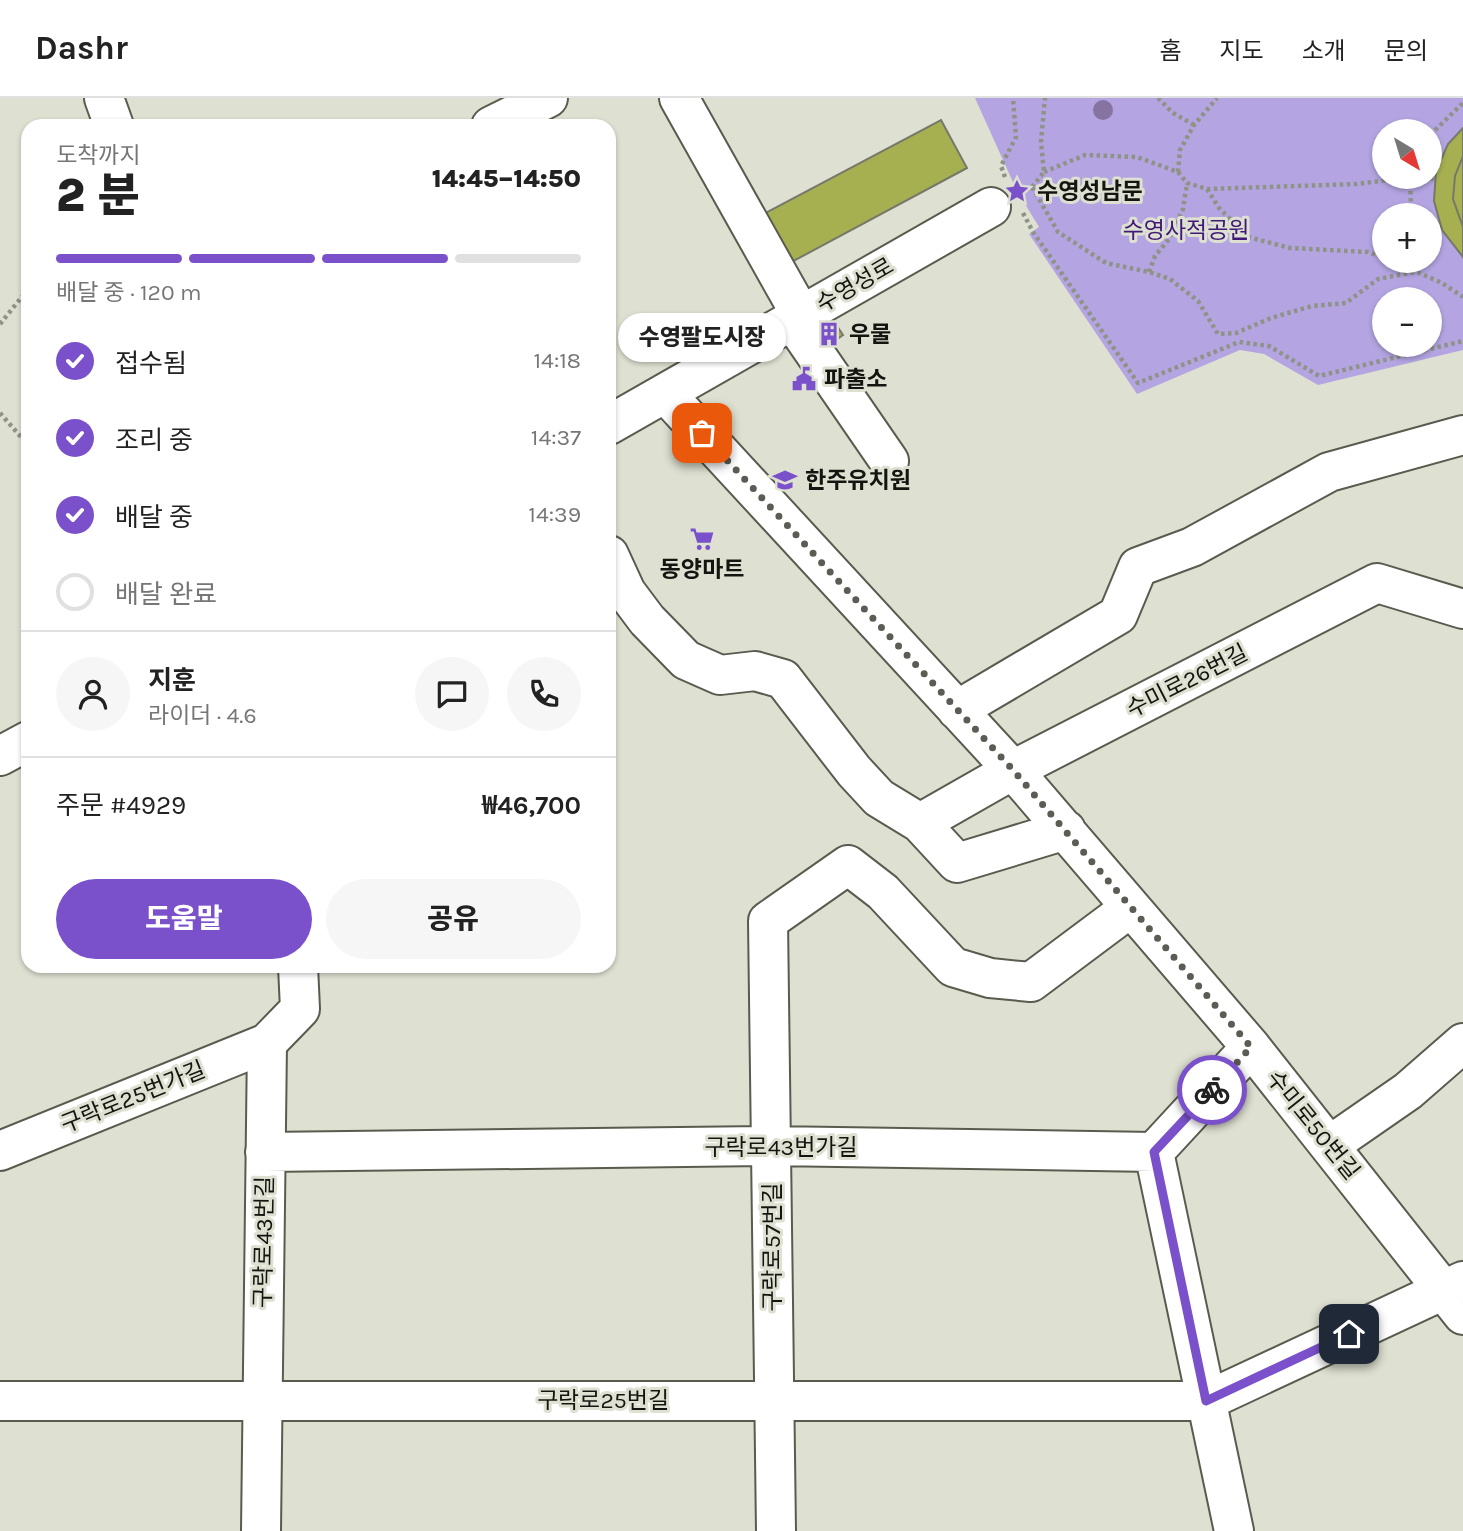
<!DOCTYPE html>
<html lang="ko">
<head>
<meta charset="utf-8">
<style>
  body { margin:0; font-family:Karla,"Noto Sans KR",sans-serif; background:#f6f6f6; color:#222; height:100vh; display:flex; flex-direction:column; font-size:26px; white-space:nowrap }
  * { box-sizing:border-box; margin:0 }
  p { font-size:23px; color:#767676 }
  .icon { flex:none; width:38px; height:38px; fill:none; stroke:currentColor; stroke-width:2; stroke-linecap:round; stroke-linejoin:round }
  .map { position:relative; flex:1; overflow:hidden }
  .side { position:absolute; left:21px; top:21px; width:595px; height:854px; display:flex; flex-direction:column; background:#fff; border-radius:21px; box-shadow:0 2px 5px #0004 }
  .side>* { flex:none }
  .needle { width:46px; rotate:142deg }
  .tools { position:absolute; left:1372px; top:21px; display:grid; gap:14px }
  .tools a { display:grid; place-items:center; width:70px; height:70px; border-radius:50%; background:#fff; box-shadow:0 2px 5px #0004; font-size:35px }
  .pin { position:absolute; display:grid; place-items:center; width:60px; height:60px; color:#fff; margin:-30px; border-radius:14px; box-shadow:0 4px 10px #0006 }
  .courier { position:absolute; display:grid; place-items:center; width:70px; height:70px; margin:-35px; border:5px solid #7a51ca; border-radius:50%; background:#fff; color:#222; box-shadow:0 2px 9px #0007 }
  .bubble { position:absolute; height:49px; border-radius:24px; background:#fff; box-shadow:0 2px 5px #0004; font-size:23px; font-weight:800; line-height:49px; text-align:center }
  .head em { font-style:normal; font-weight:800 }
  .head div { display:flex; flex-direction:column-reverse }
  .head { display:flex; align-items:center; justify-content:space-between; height:119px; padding:0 35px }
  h1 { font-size:46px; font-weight:800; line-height:52px }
  .bar { display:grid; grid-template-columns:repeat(4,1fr); gap:10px 7px; align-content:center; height:84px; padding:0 35px }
  .bar i { height:9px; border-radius:5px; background:#e0e0e0 }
  .bar .active { background:#7a51ca }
  .bar p { grid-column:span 4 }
  .line { display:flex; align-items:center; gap:18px; padding:0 35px; border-top:2px solid #e0e0e0 }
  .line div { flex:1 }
  .round { display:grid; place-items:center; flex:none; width:74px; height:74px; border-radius:37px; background:#f6f6f6 }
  ol { padding:0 35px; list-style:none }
  li { display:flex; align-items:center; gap:21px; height:77px }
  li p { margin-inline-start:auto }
  li .icon { padding:7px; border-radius:50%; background:#7a51ca; color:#fff; stroke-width:4 }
  li:last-child { color:#767676 }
  li i { width:38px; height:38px; border:4px solid #e0e0e0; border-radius:50% }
  .cta { display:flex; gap:14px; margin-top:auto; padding:14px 35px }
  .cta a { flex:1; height:80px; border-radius:42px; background:#7a51ca; color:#fff; font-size:28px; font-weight:800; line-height:80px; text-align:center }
  .cta a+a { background:#f6f6f6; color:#222 }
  header { display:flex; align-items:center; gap:42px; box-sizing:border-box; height:98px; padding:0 35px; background:#fff; border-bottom:2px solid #e0e0e0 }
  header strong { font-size:33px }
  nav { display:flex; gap:38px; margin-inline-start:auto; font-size:24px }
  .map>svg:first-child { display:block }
  .green { fill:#b4a5e2; fill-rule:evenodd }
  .building { fill:#a6b051; stroke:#76786a; stroke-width:2 }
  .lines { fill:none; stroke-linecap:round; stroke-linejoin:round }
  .minor-casing { stroke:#595b4e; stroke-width:42 }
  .path { stroke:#8f9286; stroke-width:4.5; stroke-dasharray:3.5 3.5; stroke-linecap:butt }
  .minor { stroke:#fff; stroke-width:38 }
  .tree { fill:#8773a0 }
  .done { stroke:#5b5c54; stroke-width:7; stroke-dasharray:0 12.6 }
  .route { stroke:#7a51ca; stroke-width:9 }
  .labels { text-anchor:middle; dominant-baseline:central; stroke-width:6; stroke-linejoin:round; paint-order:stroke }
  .poi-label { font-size:23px; font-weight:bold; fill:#141510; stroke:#dee1d1; text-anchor:start }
  .park-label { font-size:23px; fill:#401978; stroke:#dee1d1 }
  .street-label { font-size:23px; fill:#141510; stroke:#dee1d1 }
</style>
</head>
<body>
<header>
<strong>Dashr</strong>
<nav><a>홈</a><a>지도</a><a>소개</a><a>문의</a></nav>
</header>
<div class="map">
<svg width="1463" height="1433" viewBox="0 0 1463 1433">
  <rect width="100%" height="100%" fill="#dee1d1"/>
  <!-- green -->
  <path class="green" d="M975,0H1463V252L1318,287L1264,256L1240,252L1137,296L1029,136L1039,129L1017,93ZM1384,33H1430V79H1384ZM1384,117H1430V163H1384ZM1384,201H1430V247H1384Z"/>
  <!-- building -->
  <path class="building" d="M941,22L967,70L786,167L760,118Z
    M1463,30V58L1455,78L1453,101L1463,129V159L1442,132L1434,103L1436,73L1448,46Z
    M1463,58V129L1453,101L1455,78Z
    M833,222L843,237L826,249L816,234Z"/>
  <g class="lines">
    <!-- minor casing -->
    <g class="minor-casing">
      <path id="minor" d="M104,0L114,28
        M679,0L801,217
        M491,28L548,0
        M792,222L889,363
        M665,295L1013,672L1251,949L1463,1217
        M609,327L991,109
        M609,457L626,494L647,522L686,562L720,577L755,573L783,581L854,673L879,700L920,725L957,765L1066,732
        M957,612L1118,517L1138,469L1192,449L1329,374L1463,337
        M0,658L28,643
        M920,725L1013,672L1377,485L1463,511
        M1330,1047L1408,993L1463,945
        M0,1053L267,945L300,911L298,868
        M265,1054L772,1048L1154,1054L1251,949
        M1154,1054L1234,1433
        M0,1303H1206L1463,1183
        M261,1433L267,945
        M776,1433L768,823L848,767L883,794L953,869L990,880L1031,884L1130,810"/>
    </g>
    <!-- path -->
    <path class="path" d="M1158,0L1173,15L1194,27
      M1430,37L1463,5
      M1044,74L1085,57L1137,59L1178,74L1187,85L1207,91L1357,86L1410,79L1436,81
      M1178,74L1180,52L1194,27L1217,0
      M1005,79L1001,68L1016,39L1013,0
      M1410,79L1411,109L1415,117
      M1032,89L1044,74L1041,44L1045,0
      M1207,91L1219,110L1248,139L1290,150L1368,154L1384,160
      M1019,93L1032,89L1058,134L1106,165L1149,174L1170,181L1198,203L1218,236L1236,235L1271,220L1312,208L1346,205L1378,181L1415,174L1417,163
      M1023,115L1033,134L1138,285L1239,244L1269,248L1319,278L1463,243
      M1392,163L1442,185L1463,199
      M1149,174L1155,158L1169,141L1183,111L1187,85
      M0,226L25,195L28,185
      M0,315L28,347"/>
    <!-- minor -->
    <use href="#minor" class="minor"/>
  </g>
  <!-- trees -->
  <circle class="tree" cx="1103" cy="12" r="10"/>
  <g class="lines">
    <!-- done -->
    <path class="done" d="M702,335L1013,672L1251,949L1212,992"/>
    <!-- route -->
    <path class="route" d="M1212,992L1154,1054L1206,1303L1349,1236"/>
  </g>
  <!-- icons -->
  <defs>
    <g id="sight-bare" transform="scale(1.89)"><path d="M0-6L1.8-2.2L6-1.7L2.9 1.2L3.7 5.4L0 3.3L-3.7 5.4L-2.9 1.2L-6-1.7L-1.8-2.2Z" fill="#7a51ca" stroke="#dee1d1" stroke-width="2.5" paint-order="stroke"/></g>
    <g id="building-bare" transform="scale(1.89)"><path d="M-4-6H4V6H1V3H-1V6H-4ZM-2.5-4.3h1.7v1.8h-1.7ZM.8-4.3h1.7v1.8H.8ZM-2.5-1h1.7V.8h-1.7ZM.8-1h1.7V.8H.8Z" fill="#7a51ca" stroke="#dee1d1" stroke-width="2.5" paint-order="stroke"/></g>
    <g id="civic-bare" transform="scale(1.89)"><path d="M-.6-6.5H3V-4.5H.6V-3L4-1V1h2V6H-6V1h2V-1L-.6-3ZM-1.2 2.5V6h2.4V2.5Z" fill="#7a51ca" stroke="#dee1d1" stroke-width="2.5" paint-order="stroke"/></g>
    <g id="school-bare" transform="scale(1.89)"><path d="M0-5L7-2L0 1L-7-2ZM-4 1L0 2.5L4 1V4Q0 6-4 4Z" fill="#7a51ca" stroke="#dee1d1" stroke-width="2.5" paint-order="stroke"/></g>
    <g id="supermarket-bare" transform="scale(1.89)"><path d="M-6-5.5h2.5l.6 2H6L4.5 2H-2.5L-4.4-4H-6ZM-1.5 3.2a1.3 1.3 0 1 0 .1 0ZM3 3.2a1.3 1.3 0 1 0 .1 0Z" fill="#7a51ca" stroke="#dee1d1" stroke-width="2.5" paint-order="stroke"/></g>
  </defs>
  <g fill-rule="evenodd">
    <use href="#sight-bare" x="1017" y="93"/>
    <use href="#building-bare" x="829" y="236"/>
    <use href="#civic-bare" x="804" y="281"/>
    <use href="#school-bare" x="785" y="382"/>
    <use href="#supermarket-bare" x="702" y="441"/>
  </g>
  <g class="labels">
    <!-- poi labels -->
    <g class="poi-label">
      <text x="1037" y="93">수영성남문</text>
      <text x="849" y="236">우물</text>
      <text x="824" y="281">파출소</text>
      <text x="805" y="382">한주유치원</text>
      <text x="702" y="471" text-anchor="middle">동양마트</text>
    </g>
    <!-- park labels -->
    <g class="park-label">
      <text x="1186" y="132">수영사적공원</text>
    </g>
    <!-- street labels -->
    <g class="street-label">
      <text transform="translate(855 187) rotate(-30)">수영성로</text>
      <text transform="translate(1187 583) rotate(-27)">수미로26번길</text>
      <text transform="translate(133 999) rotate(-22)">구락로25번가길</text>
      <text transform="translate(1313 1027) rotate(51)">수미로50번길</text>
      <text x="781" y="1049">구락로43번가길</text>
      <text transform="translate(264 1144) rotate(-89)">구락로43번길</text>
      <text transform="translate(772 1149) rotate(-90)">구락로57번길</text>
      <text x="603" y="1302">구락로25번길</text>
    </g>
  </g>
</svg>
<div class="tools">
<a><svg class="needle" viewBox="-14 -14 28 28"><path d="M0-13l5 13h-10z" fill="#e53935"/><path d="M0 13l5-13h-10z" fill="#767676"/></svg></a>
<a>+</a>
<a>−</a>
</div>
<div class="pin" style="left:702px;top:335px;background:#ea580c"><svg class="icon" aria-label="bag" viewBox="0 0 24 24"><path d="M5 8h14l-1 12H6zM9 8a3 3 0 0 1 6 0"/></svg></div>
<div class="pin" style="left:1349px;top:1236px;background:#1f2937"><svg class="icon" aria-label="home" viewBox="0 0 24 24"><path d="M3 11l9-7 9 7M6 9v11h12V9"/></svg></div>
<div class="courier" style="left:1212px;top:992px"><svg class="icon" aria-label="bike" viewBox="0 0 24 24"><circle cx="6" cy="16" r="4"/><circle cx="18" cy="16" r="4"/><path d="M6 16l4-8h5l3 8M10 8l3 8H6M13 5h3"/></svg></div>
<div class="bubble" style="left:618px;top:215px;width:168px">수영팔도시장</div>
<section class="side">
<div class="head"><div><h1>2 분</h1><p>도착까지</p></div><em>14:45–14:50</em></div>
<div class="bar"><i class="active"></i><i class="active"></i><i class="active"></i><i></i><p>배달 중 · 120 m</p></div>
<ol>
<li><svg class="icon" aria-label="check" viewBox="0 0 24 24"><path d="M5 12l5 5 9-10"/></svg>접수됨<p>14:18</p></li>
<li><svg class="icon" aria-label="check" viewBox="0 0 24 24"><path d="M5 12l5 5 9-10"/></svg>조리 중<p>14:37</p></li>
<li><svg class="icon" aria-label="check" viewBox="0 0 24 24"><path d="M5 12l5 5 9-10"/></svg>배달 중<p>14:39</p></li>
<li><i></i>배달 완료</li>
</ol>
<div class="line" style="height:126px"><a class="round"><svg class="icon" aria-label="person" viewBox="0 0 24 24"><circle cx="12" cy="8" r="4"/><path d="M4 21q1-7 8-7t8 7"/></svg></a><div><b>지훈</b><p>라이더 · 4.6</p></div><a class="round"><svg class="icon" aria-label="chat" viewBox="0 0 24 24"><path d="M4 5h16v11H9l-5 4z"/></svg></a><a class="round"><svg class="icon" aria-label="phone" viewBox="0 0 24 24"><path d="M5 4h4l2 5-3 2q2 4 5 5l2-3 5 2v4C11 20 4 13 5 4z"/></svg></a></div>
<div class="line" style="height:91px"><div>주문 #4929</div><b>₩46,700</b></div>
<div class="cta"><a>도움말</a><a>공유</a></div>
</section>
</div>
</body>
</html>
